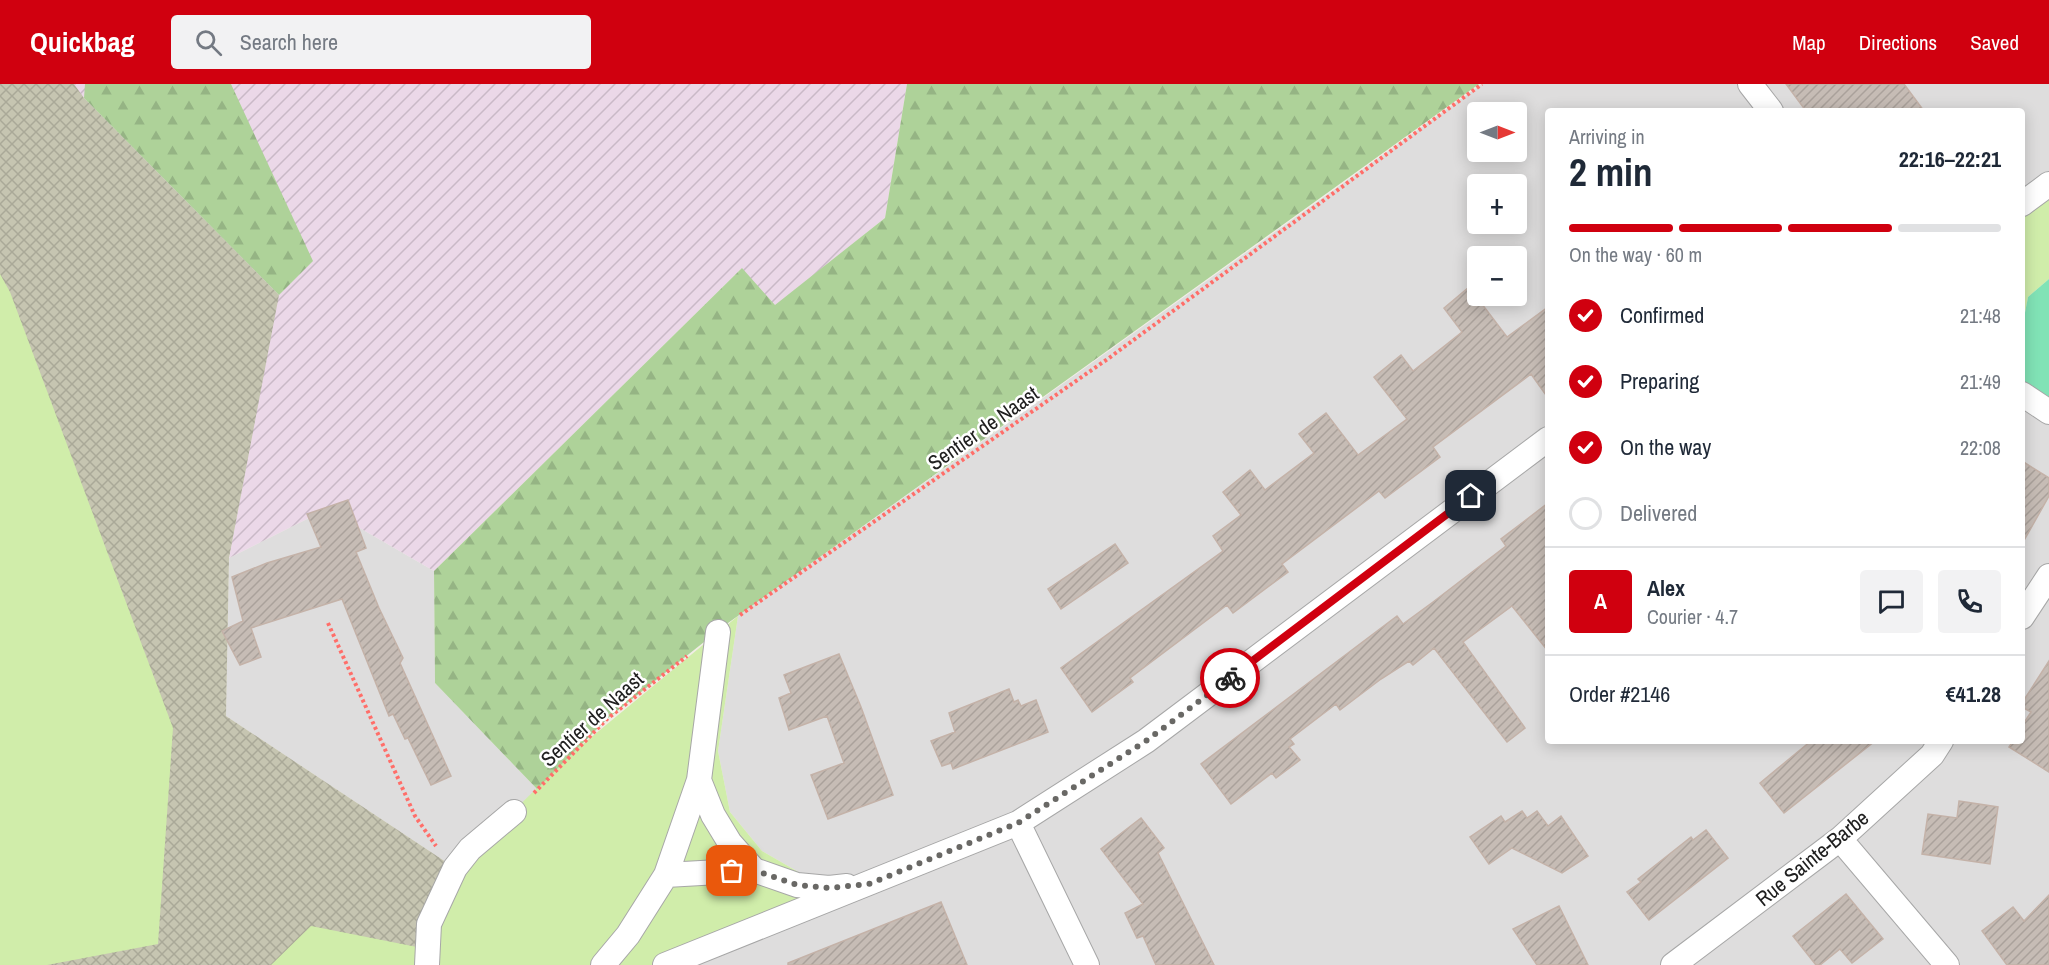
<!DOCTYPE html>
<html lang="en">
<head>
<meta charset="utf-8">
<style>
  body { margin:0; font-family:"Archivo Narrow",sans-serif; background:#f2f2f3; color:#1f2937; height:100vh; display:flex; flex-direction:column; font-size:22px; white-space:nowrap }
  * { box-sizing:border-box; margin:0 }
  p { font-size:20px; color:#747a83 }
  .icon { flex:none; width:33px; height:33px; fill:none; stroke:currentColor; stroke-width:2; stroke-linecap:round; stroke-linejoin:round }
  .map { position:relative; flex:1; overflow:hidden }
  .details { position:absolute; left:1545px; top:24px; width:480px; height:636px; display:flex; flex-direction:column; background:#fff; border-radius:6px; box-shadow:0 3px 15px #0003 }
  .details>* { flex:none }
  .needle { width:39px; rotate:90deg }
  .controls { position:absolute; left:1467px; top:18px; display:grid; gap:12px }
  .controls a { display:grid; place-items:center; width:60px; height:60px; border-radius:6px; background:#fff; box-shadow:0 3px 15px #0003; font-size:30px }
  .pin { position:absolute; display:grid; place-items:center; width:51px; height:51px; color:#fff; margin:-26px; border-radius:12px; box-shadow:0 3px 9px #0006 }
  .courier { position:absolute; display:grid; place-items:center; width:60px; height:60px; margin:-30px; border:4px solid #d0000f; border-radius:50%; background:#fff; color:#222; box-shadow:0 2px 8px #0007 }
  .summary em { font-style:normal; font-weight:800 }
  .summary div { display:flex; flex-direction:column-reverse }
  .summary { display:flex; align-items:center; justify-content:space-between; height:102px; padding:0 24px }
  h1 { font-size:39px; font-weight:800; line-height:45px }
  .bar { display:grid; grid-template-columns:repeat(4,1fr); gap:9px 6px; align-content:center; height:72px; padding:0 24px }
  .bar i { height:8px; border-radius:4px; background:#e0e1e3 }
  .bar .selected { background:#d0000f }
  .bar p { grid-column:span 4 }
  .line { display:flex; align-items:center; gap:15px; padding:0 24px; border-top:2px solid #e0e1e3 }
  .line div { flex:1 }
  .round { display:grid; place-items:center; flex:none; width:63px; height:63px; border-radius:6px; background:#f2f2f3 }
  ol { padding:0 24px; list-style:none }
  li { display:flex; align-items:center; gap:18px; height:66px }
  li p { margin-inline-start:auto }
  li .icon { padding:6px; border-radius:50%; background:#d0000f; color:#fff; stroke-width:4 }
  li:last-child { color:#747a83 }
  li i { width:33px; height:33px; border:3px solid #e0e1e3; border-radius:50% }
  header { display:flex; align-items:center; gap:36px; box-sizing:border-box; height:84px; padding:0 30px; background:#d0000f; color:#fff }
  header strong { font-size:28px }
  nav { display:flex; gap:33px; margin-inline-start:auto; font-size:21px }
  .search { width:420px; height:54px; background:#f2f2f3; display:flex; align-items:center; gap:15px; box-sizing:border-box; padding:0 21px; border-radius:6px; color:#747a83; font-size:22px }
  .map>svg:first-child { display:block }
  .residential { fill:#dedddd; fill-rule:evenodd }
  .industrial { fill:url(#industrial-furrows) }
  .construction { fill:url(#construction-cross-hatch) }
  .grass { fill:#d0edaa }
  .forest { fill:url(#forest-firs) }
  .pitch { fill:#81e3b6 }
  .building { fill:url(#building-hatch); stroke:#c4b2a8; stroke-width:1.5 }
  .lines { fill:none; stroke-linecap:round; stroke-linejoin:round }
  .street-casing { stroke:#a7a7a7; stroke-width:26 }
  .path { stroke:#ff6e69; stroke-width:4; stroke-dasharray:3 3; stroke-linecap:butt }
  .street { stroke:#fff; stroke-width:24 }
  .done { stroke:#696865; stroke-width:6; stroke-dasharray:0 10.8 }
  .route { stroke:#d0000f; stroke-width:8 }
  .labels { text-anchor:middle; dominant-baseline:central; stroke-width:5; stroke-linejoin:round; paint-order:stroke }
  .street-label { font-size:21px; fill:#202020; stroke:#fff }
</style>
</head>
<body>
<header>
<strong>Quickbag</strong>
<div class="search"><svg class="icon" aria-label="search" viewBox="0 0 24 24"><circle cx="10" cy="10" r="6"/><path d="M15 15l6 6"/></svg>Search here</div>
<nav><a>Map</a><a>Directions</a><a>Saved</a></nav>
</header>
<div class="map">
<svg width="2049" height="881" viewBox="0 0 2049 881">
  <defs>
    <pattern id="industrial-furrows" width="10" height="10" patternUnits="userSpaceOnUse" patternTransform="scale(1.5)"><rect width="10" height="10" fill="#ebd8e8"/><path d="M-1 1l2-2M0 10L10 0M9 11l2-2" fill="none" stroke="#c9b9c7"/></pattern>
    <pattern id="construction-cross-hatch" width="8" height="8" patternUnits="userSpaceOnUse" patternTransform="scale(1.5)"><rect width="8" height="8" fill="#c6c5b1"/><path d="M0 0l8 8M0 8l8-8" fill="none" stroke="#aaa998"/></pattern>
    <pattern id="forest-firs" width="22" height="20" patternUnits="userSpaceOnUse" patternTransform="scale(1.5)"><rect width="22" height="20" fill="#aed299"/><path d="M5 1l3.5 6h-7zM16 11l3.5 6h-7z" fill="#95b484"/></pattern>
    <pattern id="building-hatch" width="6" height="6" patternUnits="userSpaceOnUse" patternTransform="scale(1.5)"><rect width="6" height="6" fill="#c6bcb5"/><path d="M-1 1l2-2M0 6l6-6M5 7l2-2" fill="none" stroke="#aaa19b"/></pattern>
  </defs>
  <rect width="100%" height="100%" fill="#f1ede6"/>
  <!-- residential -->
  <path class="residential" d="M1482,0H2049V100L2022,120V27H1548V657H2022V310L2049,328V881H698L847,816L762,767L730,728L718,667L738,532ZM1478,28H1516V68H1478ZM1478,100H1516V140H1478ZM1478,172H1516V212H1478Z
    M327,425L434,487L435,599L537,705L455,784L226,632L229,474Z"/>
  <!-- industrial -->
  <path class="industrial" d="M74,0H907L885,134L775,222L741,185L434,487L327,425L229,474L278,211L84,14Z"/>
  <!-- construction -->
  <path class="construction" d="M0,0H74L84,14L279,211L229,474L226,632L455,784L415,881H0Z"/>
  <!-- grass -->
  <path class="grass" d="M2049,100V195L2028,213L2022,244V120Z
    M0,190L10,208L173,644L158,860L47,881H0Z
    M738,532L718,667L730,728L762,767L847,816L698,881H271L311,842L417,863L455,784L577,665Z"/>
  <!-- forest -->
  <path class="forest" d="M85,0H231L313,177L279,211L84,14Z
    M907,0H1479L728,539L607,635L537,705L435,599L434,487L742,184L775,221L885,134Z"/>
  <!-- pitch -->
  <path class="pitch" d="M2049,195V328L2022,310V244L2028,213Z"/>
  <!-- building -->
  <path class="building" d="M1786,0H1904L1924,27H1806Z
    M1469,203L1507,253L1548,223V314L1531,290L1433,363L1440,373L1385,414L1379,407L1282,480L1288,488L1233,529L1227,521L1130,594L1133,598L1092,628L1061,584L1223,467L1213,452L1241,431L1223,408L1250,386L1265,406L1314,369L1299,350L1326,329L1358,371L1407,335L1374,293L1401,271L1413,287L1462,248L1444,224Z
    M2022,377L2049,394V412L2022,460Z
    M348,416L366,464L356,468L379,524L403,574L400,579L451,692L431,701L408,654L405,655L393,630L389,632L342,515L251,544L261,573L240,581L222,547L243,537L232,493L267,479L321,463L307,430Z
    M1548,419V567L1512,522L1463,558L1525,644L1507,658L1434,564L1413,581L1409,577L1381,595L1340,626L1336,620L1290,655L1294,660L1289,663L1300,676L1276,694L1272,689L1231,720L1201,680L1397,532L1403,540L1433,518L1506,462L1501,455Z
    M1115,460L1128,479L1061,525L1048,505Z
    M839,570L861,623L893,711L828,735L811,691L844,679L827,632L789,646L779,614L791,609L784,591Z
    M2049,577V688L2009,663L2013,657H2022V642L2031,628L2022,623V619Z
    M1009,605L1014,618L1018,616L1021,622L1036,616L1048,648L953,685L951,679L942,682L931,657L955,648L949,629Z
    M1811,657H1875L1784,729L1760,699Z
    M1959,717L1998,723L1990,780L1922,770L1928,730L1957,734Z
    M1522,727L1527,734L1537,727L1548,742L1561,732L1588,772L1562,789L1512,764L1489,780L1470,753L1501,732L1505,738Z
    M1141,734L1164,764L1158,769L1214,881H1156L1143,852L1137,854L1125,829L1143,820L1101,765Z
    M1706,746L1728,774L1649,836L1627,808L1641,798L1638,795L1691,753L1693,756Z
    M1846,810L1883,855L1852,879L1840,865L1820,881H1816L1793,852Z
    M2049,811V881H2007L1982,847L2013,823L2024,837Z
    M941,818L967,881H788V879Z
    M1559,822L1588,881H1537L1513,845Z"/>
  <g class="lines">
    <!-- street casing -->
    <g class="street-casing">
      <path id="street" d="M1750,0L1771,27
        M2022,120L2049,100
        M2022,310L2049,328
        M2022,533L2049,492
        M699,696L713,731L730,759L754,786
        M1018,739L1087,881
        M1840,755L1947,881
        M666,791L754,786L797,801L829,804L847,802
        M427,881L429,840L455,784L470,765L514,728
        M603,881L628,851L666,791L699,696L718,548
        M665,881L1018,739L1146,657L1548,355
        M1673,881L1840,755L1932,671L1941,657"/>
    </g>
    <!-- path -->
    <path class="path" d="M740,531L1109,274L1482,0
      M328,539L415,732L436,762
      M534,709L607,635L687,572"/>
    <!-- street -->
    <use href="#street" class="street"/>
  </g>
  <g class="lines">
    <!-- done -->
    <path class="done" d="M732,787L754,786L797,801L829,804L869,800L1018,739L1146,657L1230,594"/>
    <!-- route -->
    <path class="route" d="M1230,594L1471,412"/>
  </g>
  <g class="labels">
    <!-- street labels -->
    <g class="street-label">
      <text transform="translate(983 344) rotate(-35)">Sentier de Naast</text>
      <text transform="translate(592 635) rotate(-42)">Sentier de Naast</text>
      <text transform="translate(1812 774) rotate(-39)">Rue Sainte-Barbe</text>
    </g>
  </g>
</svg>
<div class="controls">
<a><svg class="needle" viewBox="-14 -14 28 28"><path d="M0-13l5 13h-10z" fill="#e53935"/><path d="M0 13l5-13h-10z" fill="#747a83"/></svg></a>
<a>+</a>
<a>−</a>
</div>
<div class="pin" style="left:732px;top:787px;background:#ea580c"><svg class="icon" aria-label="bag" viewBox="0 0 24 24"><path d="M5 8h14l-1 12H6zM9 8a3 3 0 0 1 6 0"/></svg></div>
<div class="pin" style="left:1471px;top:412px;background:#1f2937"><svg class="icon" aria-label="home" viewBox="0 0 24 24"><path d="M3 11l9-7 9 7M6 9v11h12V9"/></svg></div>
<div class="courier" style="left:1230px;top:594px"><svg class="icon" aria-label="bike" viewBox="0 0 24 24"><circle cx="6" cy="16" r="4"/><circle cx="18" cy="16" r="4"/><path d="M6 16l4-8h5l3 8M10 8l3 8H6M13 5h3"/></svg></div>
<section class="details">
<div class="summary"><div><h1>2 min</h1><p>Arriving in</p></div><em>22:16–22:21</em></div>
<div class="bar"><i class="selected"></i><i class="selected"></i><i class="selected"></i><i></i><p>On the way · 60 m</p></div>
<ol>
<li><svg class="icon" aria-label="check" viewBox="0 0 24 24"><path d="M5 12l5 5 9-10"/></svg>Confirmed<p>21:48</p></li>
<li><svg class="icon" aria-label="check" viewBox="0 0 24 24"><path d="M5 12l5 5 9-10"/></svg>Preparing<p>21:49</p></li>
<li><svg class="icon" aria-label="check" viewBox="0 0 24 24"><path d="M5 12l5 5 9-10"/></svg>On the way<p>22:08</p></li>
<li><i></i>Delivered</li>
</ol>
<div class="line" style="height:108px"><b class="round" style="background:#d0000f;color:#fff">A</b><div><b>Alex</b><p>Courier · 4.7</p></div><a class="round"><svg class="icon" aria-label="chat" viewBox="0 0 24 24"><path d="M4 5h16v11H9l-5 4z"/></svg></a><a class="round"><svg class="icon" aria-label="phone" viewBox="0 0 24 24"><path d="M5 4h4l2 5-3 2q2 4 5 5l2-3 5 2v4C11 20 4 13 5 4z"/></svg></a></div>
<div class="line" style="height:78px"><div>Order #2146</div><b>€41.28</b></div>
</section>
</div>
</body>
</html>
